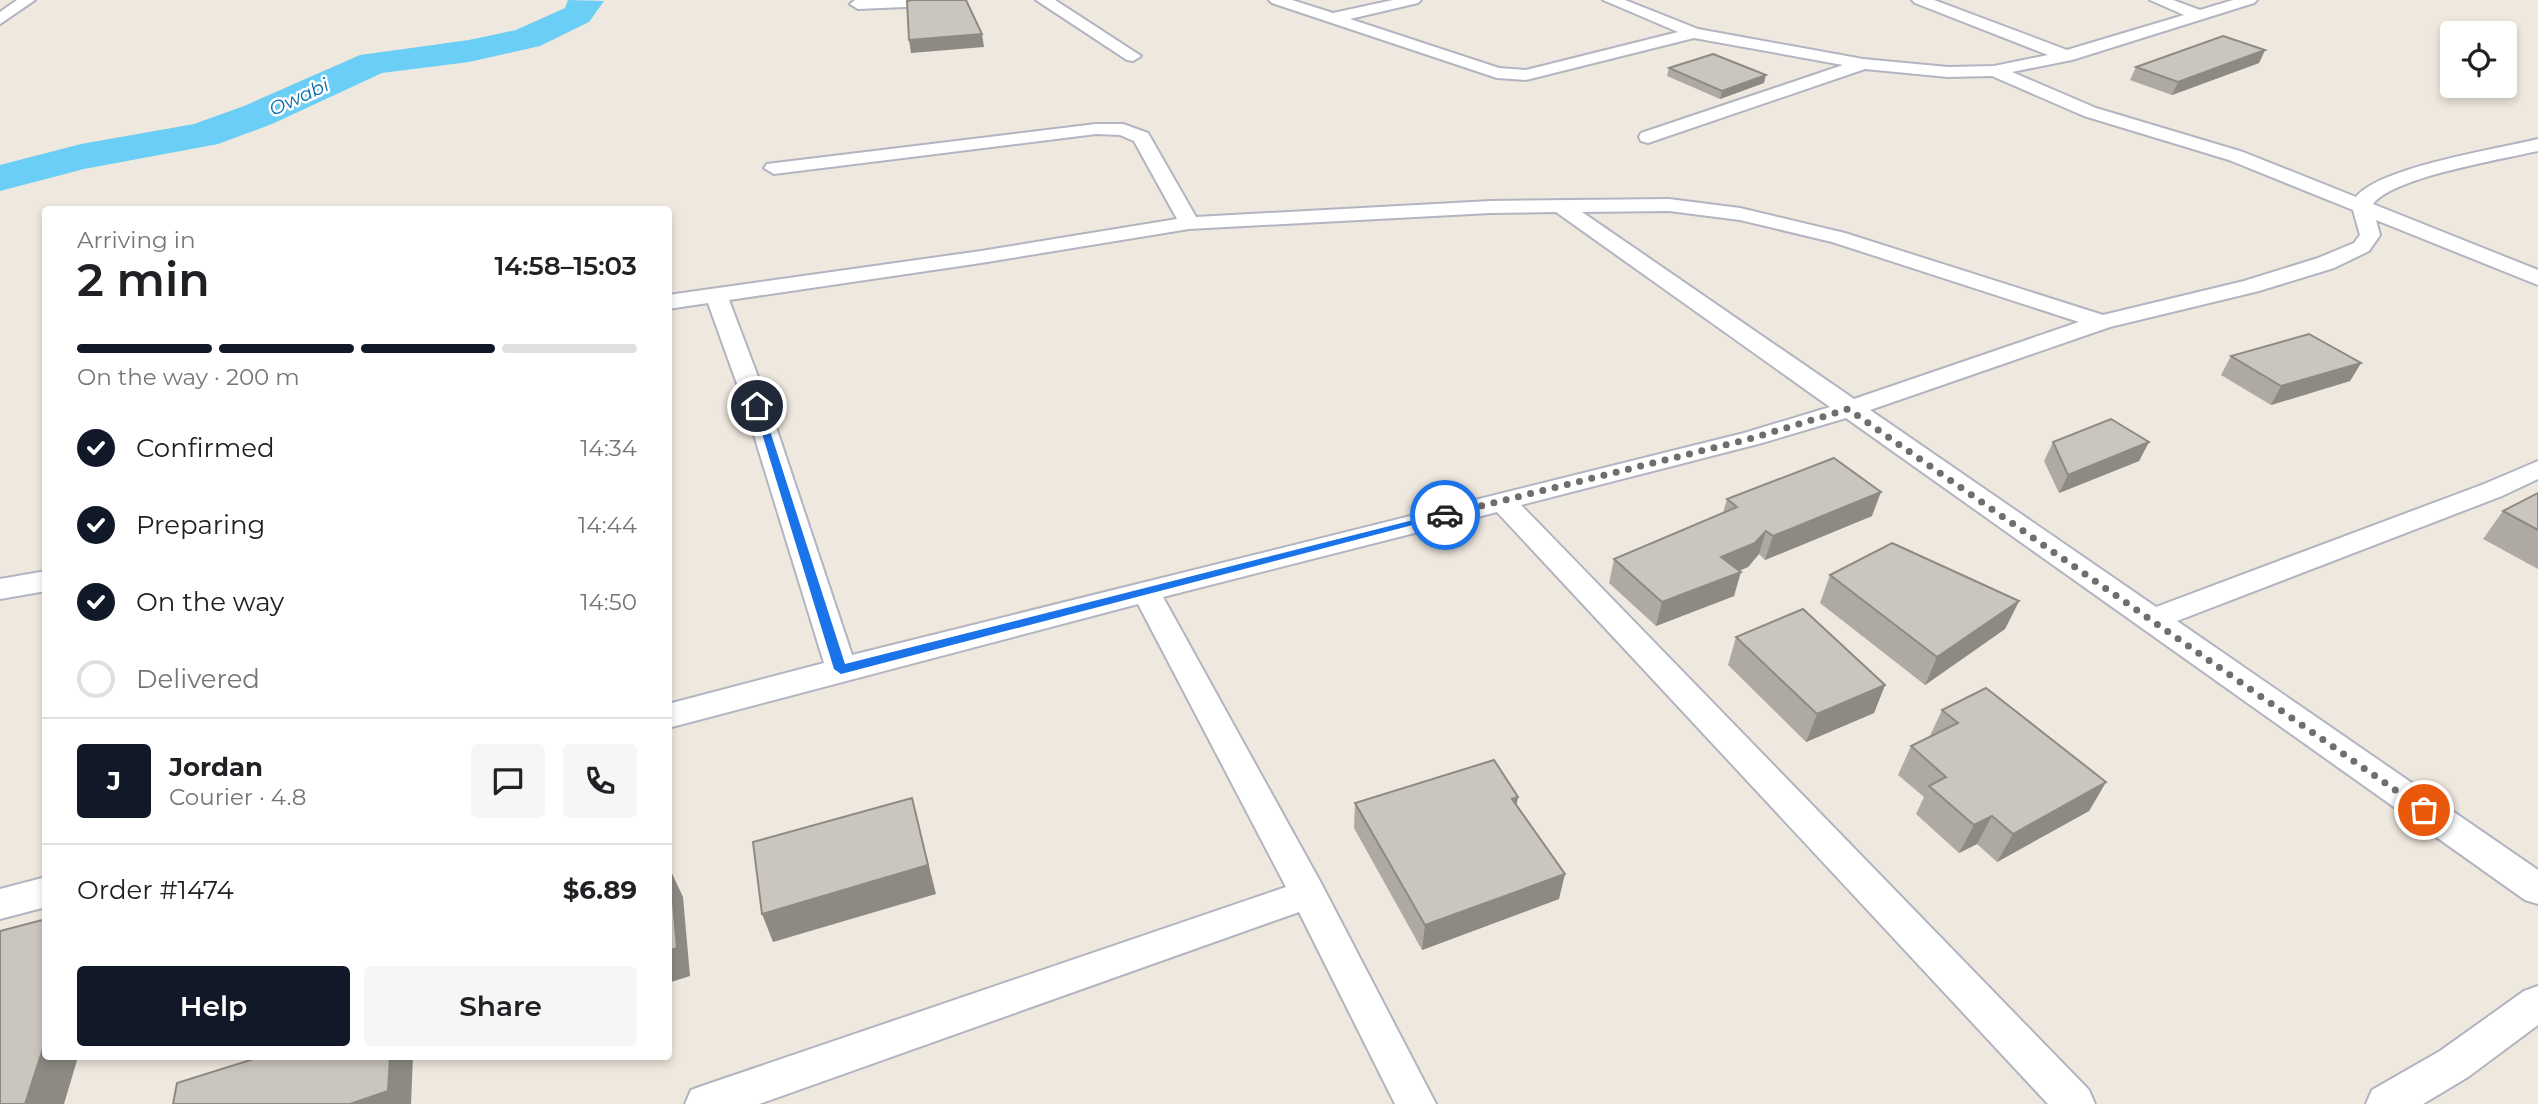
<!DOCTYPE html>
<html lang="en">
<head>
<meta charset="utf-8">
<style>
  body { margin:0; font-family:Montserrat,sans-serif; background:#f6f6f6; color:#202124; height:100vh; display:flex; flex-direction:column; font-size:26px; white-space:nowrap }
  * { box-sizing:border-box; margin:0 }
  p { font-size:23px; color:#757577 }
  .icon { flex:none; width:38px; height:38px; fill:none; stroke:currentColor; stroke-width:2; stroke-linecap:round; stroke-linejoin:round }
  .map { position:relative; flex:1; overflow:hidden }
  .details { position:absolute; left:42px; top:206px; width:630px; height:854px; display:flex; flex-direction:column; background:#fff; border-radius:7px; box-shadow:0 4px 10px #0003 }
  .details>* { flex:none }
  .buttons { position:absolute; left:2440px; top:21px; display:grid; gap:14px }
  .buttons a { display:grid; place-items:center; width:77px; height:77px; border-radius:7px; background:#fff; box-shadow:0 4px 10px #0003; font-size:35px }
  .pin { position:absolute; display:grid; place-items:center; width:60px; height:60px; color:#fff; margin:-30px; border:4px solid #fff; border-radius:50%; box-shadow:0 2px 7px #0007 }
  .courier { position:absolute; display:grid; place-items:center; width:70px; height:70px; margin:-35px; border:5px solid #1a73e8; border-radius:50%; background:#fff; color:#222; box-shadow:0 2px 9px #0007 }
  .headline em { font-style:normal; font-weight:600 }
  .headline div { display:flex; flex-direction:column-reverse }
  .headline { display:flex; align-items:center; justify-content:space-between; height:119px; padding:0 35px }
  h1 { font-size:46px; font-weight:600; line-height:52px }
  .bar { display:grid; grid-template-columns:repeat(4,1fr); gap:10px 7px; align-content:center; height:84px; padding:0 35px }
  .bar i { height:9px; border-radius:5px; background:#e0e0e0 }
  .bar .selected { background:#111827 }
  .bar p { grid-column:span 4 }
  .line { display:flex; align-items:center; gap:18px; padding:0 35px; border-top:2px solid #e0e0e0 }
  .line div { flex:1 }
  .round { display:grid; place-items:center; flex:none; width:74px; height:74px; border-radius:7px; background:#f6f6f6 }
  ol { padding:0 35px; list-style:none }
  li { display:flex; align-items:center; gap:21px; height:77px }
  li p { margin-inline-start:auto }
  li .icon { padding:7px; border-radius:50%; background:#111827; color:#fff; stroke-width:4 }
  li:last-child { color:#757577 }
  li i { width:38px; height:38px; border:4px solid #e0e0e0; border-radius:50% }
  .button { display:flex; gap:14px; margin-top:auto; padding:14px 35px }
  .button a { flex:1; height:80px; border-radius:7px; background:#111827; color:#fff; font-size:28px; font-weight:600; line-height:80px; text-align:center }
  .button a+a { background:#f6f6f6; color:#202124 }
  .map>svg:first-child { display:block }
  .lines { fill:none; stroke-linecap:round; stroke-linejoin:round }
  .river { fill:#6bcef7; fill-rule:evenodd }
  .street-casing { stroke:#b2b4c1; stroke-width:4 }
  .street { fill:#fff; fill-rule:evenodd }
  .wall { fill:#aea9a3 }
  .shaded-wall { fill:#8d8a84 }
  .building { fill:#cac5bd; stroke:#8d8a84; stroke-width:2 }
  .route { fill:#1a73e8 }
  .done { stroke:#706e6a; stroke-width:7; stroke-dasharray:0 12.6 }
  .labels { text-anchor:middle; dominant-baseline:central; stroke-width:5; stroke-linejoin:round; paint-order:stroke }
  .far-water-label { font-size:19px; font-style:italic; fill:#046ca9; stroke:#fff }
</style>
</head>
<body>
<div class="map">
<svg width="2538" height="1104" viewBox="0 0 2538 1104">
  <rect width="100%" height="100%" fill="#efe8de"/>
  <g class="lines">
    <!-- river -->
    <path class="river" d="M568,0L604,1L589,22L540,46L469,62L382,73L272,124L218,144L84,169L0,191V165L81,144L194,124L244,106L360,55L469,40L516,30L565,8Z"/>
    <!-- street casing -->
    <g class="street-casing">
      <path id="street" d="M17,0H35L0,24V12Z
        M961,0L953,5L858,9L850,4L855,0Z
        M1036,0H1055L1141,56L1133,61L1127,60Z
        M1269,0H1292L1333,13L1393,0H1421L1418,3L1350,19L1499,68L1526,70L1678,32L1603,0H1625L1698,29L1863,59L1948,67L1994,66L2048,55L1915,3L1912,0H1934L2067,50L2184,15L2150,0H2173L2200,10L2233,0H2257L2254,3L2072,60L2012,72L2096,108L2243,152L2356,197C2380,167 2498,149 2538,139V151C2503,159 2393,177 2373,204L2538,270V285L2376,220L2380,235L2369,251L2334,268L2259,291L2110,327L1870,410L2156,607L2484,484L2538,461V479L2502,496L2177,621L2538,870V904L2525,900L1846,418L1762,443L1521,505L2089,1090L2095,1104H2048L1497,512L1163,597L1321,883L1436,1104H1395L1299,912L759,1104H685L691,1090L705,1085L1286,887L1138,604L668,728V704L824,663L745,406L708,303L668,309V295L981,251L1177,219L1134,141L1120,135L1096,134L774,174L764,168L767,164L1096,124H1123L1148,133L1196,217L1490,201L1669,199L1740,208L1845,233L2103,315L2244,281L2318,258L2354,243L2360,235L2353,210L2229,160L2084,116L1992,76L1948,77L1865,69L1648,143L1641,141L1639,137L1641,133L1843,65L1694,38L1526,80L1497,78L1272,3ZM1669,211L1740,220L1832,242L2079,322L1854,399L1582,212ZM1556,212L1830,407L1744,433L852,655L769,406L729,300L981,263L1189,229L1490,213Z
        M46,571V591L0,599V579Z
        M46,877V907L0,919V889Z
        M2538,986V1025L2468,1077L2423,1104H2366L2372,1090L2440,1051L2524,991Z"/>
    </g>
    <!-- street -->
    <use href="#street" class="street"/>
  </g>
  <!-- wall -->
  <path class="wall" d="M2265,50L2259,63L2172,95L2130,80L2136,67Z
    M1669,68L1764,83L1720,99L1667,76Z
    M2231,356L2361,363L2350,381L2271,405L2221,375Z
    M2053,442H2149L2139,461L2059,493L2044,461Z
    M2538,493V569L2483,539L2503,511Z
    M1727,499L1872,516L1765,560L1759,554L1748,567L1739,571L1734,596L1656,626L1609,583L1614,559L1723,513Z
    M1830,575L2019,601L2005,629L1925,685L1820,603Z
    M1736,637L1885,685L1874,713L1806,742L1728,665Z
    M1942,710L2106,782L2089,811L1997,862L1977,844L1959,853L1916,814L1924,797L1898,775L1911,746L1929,738Z
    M1518,797L1516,805L1559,899L1422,950L1354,828L1355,803Z"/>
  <!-- shaded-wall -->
  <path class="shaded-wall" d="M982,34L984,47L911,53L909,40Z
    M2265,50L2259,63L2172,95L2178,82Z
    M1766,75L1764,83L1720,99L1722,91Z
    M2361,363L2350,381L2271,405L2281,386Z
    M2149,442L2139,461L2059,493L2068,475Z
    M1881,492L1872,516L1765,560L1773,536Z
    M1766,531L1759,554L1748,567L1714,581L1721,557Z
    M1741,572L1734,596L1656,626L1662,602Z
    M2019,601L2005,629L1925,685L1937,657Z
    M1885,685L1874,713L1806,742L1817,714Z
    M2106,782L2089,811L1997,862L2013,834Z
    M1518,797L1513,822L1512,799Z
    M912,798L936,894L773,942L762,914Z
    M1992,816L1977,844L1959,853L1974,825Z
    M670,869L683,897L690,976L668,983Z
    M1565,874L1559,899L1422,950L1425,925Z
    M46,1039V1057H78L64,1104H25Z
    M390,1057H413L411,1104H350Z"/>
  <!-- building -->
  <path class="building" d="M912,0H966L982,34L909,40L907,1Z
    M2223,36L2265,50L2178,82L2136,67Z
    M1713,54L1766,75L1722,91L1669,68Z
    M2309,334L2361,363L2281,386L2231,356Z
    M2111,419L2149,442L2068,475L2053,442Z
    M1834,458L1881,492L1773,536L1766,531L1755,543L1721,557L1741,572L1662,602L1614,559L1737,507L1727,499Z
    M2538,493V530L2503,511Z
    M1892,543L2019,601L1937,657L1830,575Z
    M1803,609L1885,685L1817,714L1736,637Z
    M1986,688L2106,782L2013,834L1992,816L1974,825L1929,786L1946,777L1911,746L1958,723L1942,710Z
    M1494,760L1518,797L1512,799L1565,874L1425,925L1355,803Z
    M912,798L928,865L762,914L753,842Z
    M668,869H670L677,948L668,951Z
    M46,919V1039L25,1104H0V931Z
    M260,1057H390L388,1091L350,1104H173L177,1083Z"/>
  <!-- route -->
  <path class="route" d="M753,404L762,406L845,664L1445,512L1451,515L841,674L834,669Z"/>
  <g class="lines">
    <!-- done -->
    <path class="done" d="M1445,515L1753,438L1848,409L2424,810"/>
  </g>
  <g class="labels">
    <!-- far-water labels -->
    <g class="far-water-label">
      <text transform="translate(299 97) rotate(-25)">Owabi</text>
    </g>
  </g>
</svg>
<div class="buttons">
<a><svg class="icon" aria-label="locate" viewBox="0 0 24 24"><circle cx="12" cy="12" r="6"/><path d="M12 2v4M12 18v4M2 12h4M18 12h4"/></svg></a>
</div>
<div class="pin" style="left:2424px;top:810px;background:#ea580c"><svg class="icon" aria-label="bag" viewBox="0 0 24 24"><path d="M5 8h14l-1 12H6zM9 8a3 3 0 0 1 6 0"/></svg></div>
<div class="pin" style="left:757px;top:406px;background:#1f2937"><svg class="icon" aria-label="home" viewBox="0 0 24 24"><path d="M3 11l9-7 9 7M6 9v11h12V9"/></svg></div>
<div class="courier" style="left:1445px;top:515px"><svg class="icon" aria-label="car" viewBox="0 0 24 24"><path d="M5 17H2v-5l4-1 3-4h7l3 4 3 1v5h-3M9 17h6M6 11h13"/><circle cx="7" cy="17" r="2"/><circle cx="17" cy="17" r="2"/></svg></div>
<section class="details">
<div class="headline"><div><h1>2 min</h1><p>Arriving in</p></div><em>14:58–15:03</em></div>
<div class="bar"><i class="selected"></i><i class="selected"></i><i class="selected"></i><i></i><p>On the way · 200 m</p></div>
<ol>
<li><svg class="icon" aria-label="check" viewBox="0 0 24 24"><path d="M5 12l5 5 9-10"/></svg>Confirmed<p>14:34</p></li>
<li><svg class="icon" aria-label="check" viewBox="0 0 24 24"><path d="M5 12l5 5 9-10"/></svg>Preparing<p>14:44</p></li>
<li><svg class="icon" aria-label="check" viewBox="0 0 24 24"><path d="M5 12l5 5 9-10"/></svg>On the way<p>14:50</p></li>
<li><i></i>Delivered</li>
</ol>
<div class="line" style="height:126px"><b class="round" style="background:#111827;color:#fff">J</b><div><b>Jordan</b><p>Courier · 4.8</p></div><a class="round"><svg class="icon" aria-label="chat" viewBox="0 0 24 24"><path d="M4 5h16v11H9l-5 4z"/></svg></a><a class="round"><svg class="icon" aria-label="phone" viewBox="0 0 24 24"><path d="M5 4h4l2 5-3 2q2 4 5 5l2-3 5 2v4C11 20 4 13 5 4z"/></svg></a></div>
<div class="line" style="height:91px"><div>Order #1474</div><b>$6.89</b></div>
<div class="button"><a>Help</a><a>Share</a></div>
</section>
</div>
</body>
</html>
